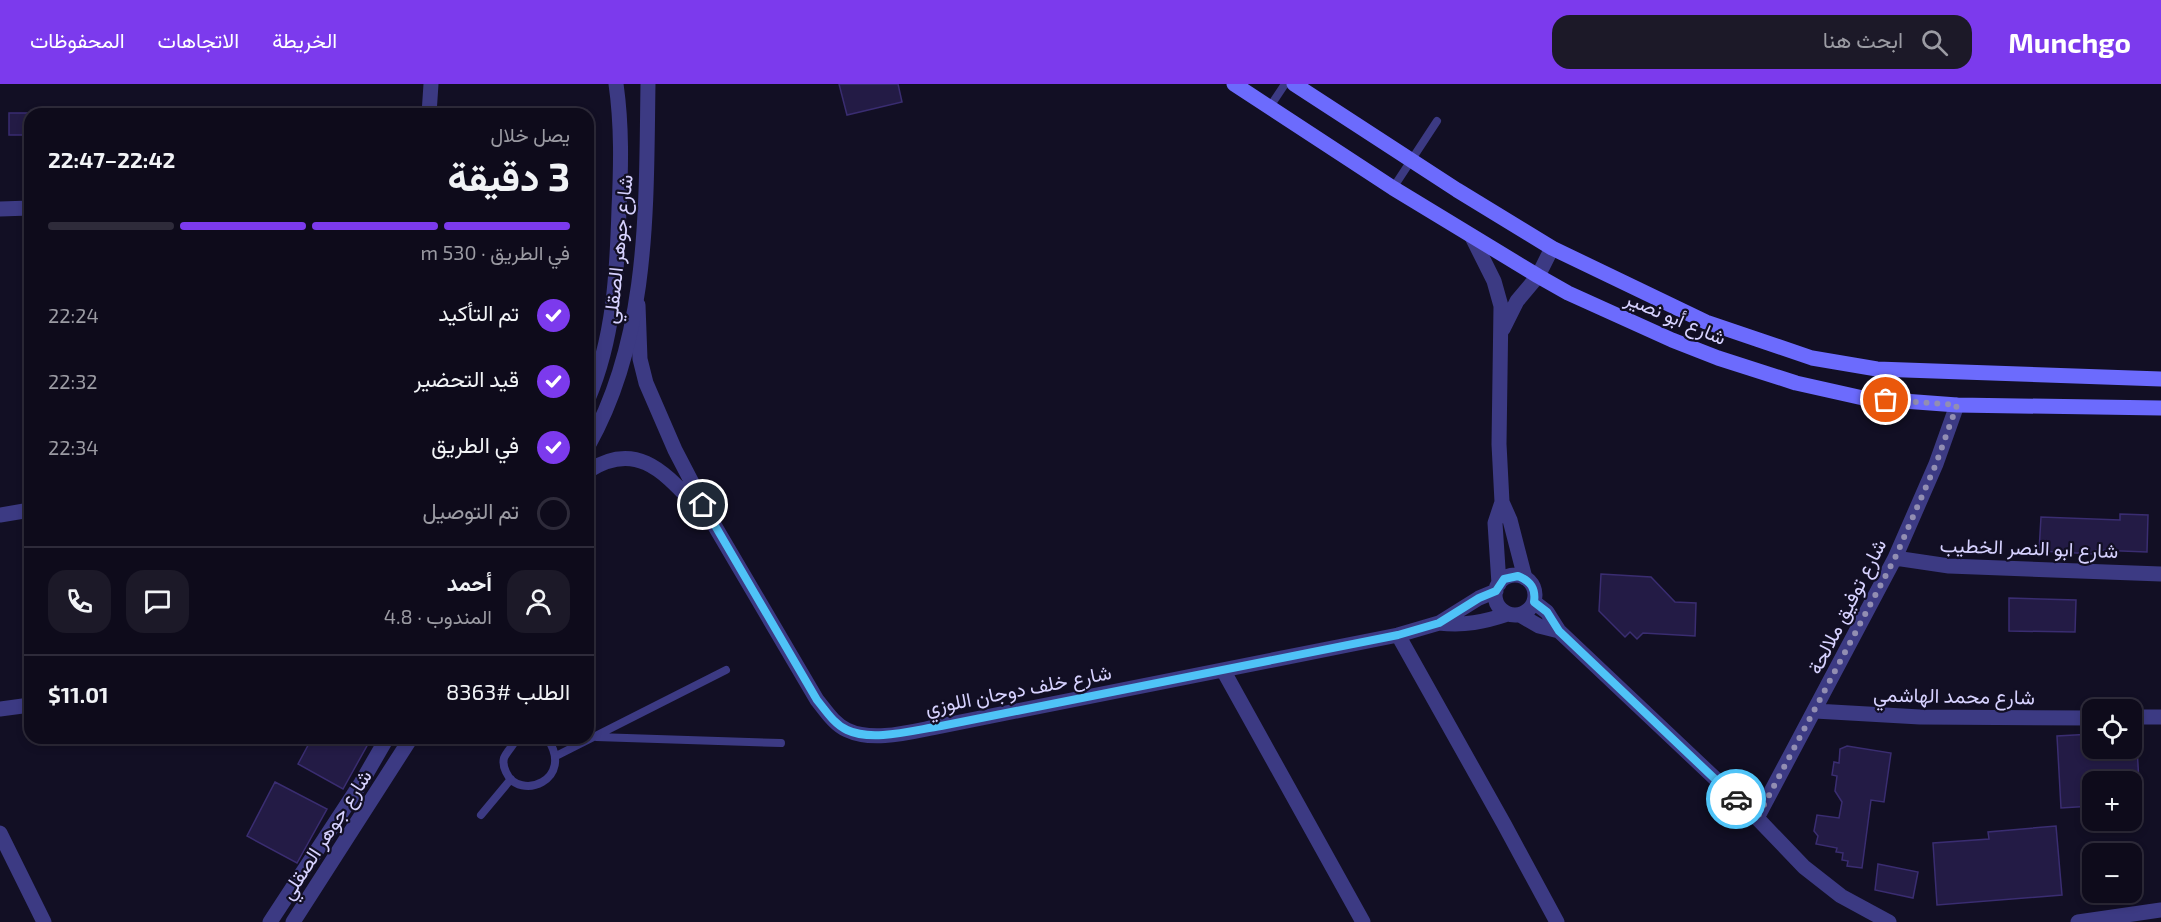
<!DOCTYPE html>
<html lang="ar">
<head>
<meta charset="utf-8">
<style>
  body { margin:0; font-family:"Exo 2",Vazirmatn,sans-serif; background:#1c1928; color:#f1f3f6; direction:rtl; height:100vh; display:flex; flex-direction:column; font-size:22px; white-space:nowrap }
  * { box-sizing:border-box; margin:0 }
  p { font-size:20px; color:#9b9ba3 }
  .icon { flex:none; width:33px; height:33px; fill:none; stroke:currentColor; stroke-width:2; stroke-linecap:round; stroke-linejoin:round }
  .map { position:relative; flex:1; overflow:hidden; direction:ltr }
  .drawer { position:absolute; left:24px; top:24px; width:570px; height:636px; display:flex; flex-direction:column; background:#0e0b1b; border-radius:18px; box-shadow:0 3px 9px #0003,0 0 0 2px #2e2b3a; direction:rtl }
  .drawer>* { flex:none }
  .fabs { position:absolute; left:2082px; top:615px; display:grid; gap:12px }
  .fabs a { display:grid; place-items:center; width:60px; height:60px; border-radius:12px; background:#0e0b1b; box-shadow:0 3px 9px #0003,0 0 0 2px #2e2b3a; font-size:30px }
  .pin { position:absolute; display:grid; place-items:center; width:51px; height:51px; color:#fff; margin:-26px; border:3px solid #fff; border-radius:50%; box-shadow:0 2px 6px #0007 }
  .courier { position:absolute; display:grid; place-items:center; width:60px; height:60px; margin:-30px; border:4px solid #4fc3f7; border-radius:50%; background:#fff; color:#222; box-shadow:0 2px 8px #0007 }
  .headline em { font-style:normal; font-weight:700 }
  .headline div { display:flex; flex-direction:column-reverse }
  .headline { display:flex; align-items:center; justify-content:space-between; height:102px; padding:0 24px }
  h1 { font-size:39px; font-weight:700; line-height:45px }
  .bar { display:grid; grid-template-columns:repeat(4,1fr); gap:9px 6px; align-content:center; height:72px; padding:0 24px }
  .bar i { height:8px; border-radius:4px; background:#2e2b3a }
  .bar .on { background:#7c3aed }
  .bar p { grid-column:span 4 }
  .line { display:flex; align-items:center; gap:15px; padding:0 24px; border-top:2px solid #2e2b3a }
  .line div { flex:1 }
  .round { display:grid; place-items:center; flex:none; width:63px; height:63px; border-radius:18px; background:#1c1928 }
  ol { padding:0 24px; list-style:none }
  li { display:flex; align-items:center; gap:18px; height:66px }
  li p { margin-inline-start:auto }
  li .icon { padding:6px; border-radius:50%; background:#7c3aed; color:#fff; stroke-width:4 }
  li:last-child { color:#9b9ba3 }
  li i { width:33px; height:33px; border:3px solid #2e2b3a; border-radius:50% }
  header { display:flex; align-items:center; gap:36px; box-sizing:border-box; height:84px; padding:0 30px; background:#7c3aed; color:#fff }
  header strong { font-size:28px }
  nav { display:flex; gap:33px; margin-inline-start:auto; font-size:21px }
  .search { width:420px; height:54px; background:#1c1928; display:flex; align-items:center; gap:15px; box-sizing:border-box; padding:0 21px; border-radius:18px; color:#9b9ba3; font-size:22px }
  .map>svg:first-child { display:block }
  .building { fill:#231b45; stroke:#3a2d71; stroke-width:1.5 }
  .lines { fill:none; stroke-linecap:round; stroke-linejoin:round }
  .service { stroke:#3c3a83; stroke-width:8 }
  .minor { stroke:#3c3a83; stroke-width:15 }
  .tertiary { stroke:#3c3a83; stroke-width:15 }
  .secondary { stroke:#6c6bfd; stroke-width:15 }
  .done { stroke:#928eb2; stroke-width:6; stroke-dasharray:0 10.8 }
  .route { stroke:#4fc3f7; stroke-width:8 }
  .labels { text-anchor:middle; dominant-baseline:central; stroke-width:4.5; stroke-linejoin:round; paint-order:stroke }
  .street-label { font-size:20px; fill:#d7d2ff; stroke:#120f24 }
</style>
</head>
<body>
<header>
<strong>Munchgo</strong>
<div class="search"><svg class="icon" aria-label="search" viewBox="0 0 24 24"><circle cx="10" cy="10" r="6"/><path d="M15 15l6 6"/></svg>ابحث هنا</div>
<nav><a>الخريطة</a><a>الاتجاهات</a><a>المحفوظات</a></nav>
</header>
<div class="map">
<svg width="2161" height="838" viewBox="0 0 2161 838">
  <rect width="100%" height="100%" fill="#120f24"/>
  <!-- building -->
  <path class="building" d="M839,0H898L902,18L847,31Z
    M9,29H30V51H9Z
    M2120,430L2148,431L2147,468L2096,466L2095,470L2039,467L2041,433L2120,436Z
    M1601,490L1651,493L1675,518L1696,519L1695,552L1643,549L1637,555L1630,548L1625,553L1599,527Z
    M2009,514L2076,516L2075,548L2009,547Z
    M2092,650V664H2137L2139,698H2092V722L2061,724L2057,652Z
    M312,654H357L368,660L343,705L298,680Z
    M1847,662L1891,669L1884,718L1871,716L1862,784L1847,782L1848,777L1842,776L1843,769L1836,768L1837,764L1816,760L1818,752L1814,747L1817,731L1839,734L1842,718L1835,707L1837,692L1832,691L1834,678L1839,679L1840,665Z
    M275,698L327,725L297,779L247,752Z
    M2056,742L2062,811L1937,821L1933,759L1989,755L1988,748Z
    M1878,780L1918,788L1913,814L1875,806Z"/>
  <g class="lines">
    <!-- service -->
    <path class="service" d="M1269,24L1285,0
      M1393,104L1437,37
      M596,653L781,659
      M517,654C514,661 507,667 504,674C503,678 504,684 506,688C519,718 576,696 547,654
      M556,672L726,586
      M481,731L511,695"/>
    <!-- minor -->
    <path class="minor" d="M429,30L431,0
      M0,125L30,124
      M1472,153L1494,197L1501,222L1499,360L1502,418L1495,439L1499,500
      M638,221L640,275L646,299L675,366L713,439L817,616C826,627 834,640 847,646C874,659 913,647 941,642L1398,551L1439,539L1479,514L1496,507
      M1503,245L1517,217L1538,192L1552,164
      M588,387C639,354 667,392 700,426
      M1502,418L1510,436L1525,494
      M0,431L30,426
      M1895,474L1949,482L2161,490
      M1495 511a20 20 0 1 1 40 0a20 20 0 1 1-40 0Z
      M1534,518L1547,528L1559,547L1757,734L1804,783L1841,812L1889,838
      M1520,531L1539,542L1559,547
      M1439,539C1464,542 1484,538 1508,530
      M1398,551L1504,740L1557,838
      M1223,586L1363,838
      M0,625L30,621
      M1815,627L1920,633L2092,634
      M2132,633H2161
      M1757,734L1895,474L1936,380L1957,321
      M0,749L44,838
      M2078,838L2161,826"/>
    <!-- tertiary -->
    <path class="tertiary" d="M588,315C614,254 617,190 619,125C621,83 622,42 616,0
      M588,362C650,252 646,122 648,0
      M270,838L361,699L387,654
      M293,838L411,654"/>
    <!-- secondary -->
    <path class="secondary" d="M1234,0L1393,104L1538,192L1568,209L1672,256L1718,274L1796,299L1863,314L1957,321L2161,324
      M1294,0L1457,106L1552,164L1706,238L1812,274L1877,285L2161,295"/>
  </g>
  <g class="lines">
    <!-- done -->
    <path class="done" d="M1736,715L1757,734L1895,474L1936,380L1957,321L1886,316"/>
    <!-- route -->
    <path class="route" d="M703,421L817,616C826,627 834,640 847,646C872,658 914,646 941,642L1398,551L1439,539L1479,514L1496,507L1504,495L1518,492C1531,497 1536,505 1534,518L1547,528L1559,547L1736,715"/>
  </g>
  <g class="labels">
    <!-- street labels -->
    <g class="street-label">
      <text transform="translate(617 165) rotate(-84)">شارع جوهر الصقلي</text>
      <text transform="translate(1676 233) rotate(23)">شارع أبو نصير</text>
      <text transform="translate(2029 463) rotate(2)">شارع ابو النصر الخطيب</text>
      <text transform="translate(1846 522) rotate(-63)">شارع توفيق ملالحة</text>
      <text transform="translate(1018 605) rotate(-11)">شارع خلف دوجان اللوزي</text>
      <text transform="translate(1954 611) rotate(1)">شارع محمد الهاشمي</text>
      <text transform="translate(325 750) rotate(-57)">شارع جوهر الصقلي</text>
    </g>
  </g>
</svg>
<div class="fabs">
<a><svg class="icon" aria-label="locate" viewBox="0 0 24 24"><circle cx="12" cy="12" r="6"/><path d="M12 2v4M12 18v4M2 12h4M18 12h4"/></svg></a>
<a>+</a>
<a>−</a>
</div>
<div class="pin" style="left:1886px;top:316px;background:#ea580c"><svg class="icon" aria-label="bag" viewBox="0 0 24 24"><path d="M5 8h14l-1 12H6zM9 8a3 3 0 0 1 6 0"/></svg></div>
<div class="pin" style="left:703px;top:421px;background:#1f2937"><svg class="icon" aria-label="home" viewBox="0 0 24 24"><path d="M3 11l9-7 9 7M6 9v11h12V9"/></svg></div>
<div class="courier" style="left:1736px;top:715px"><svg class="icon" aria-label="car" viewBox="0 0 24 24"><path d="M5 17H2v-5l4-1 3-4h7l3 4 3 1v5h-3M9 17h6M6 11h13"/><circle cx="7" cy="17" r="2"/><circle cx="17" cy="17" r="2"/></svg></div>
<section class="drawer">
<div class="headline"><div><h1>3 دقيقة</h1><p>يصل خلال</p></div><em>22:42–22:47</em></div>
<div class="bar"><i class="on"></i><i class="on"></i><i class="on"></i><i></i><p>في الطريق · 530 m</p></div>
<ol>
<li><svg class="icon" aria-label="check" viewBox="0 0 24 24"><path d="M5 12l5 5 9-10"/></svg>تم التأكيد<p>22:24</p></li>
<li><svg class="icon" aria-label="check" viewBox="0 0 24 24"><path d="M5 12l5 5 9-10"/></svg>قيد التحضير<p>22:32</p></li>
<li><svg class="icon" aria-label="check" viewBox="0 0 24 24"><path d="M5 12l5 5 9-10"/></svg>في الطريق<p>22:34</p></li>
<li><i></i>تم التوصيل</li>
</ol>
<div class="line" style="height:108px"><a class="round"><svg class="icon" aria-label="person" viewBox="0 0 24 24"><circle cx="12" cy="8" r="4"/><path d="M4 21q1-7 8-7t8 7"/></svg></a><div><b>أحمد</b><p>المندوب · 4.8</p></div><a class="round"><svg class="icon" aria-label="chat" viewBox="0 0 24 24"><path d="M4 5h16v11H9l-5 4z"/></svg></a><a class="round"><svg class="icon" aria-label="phone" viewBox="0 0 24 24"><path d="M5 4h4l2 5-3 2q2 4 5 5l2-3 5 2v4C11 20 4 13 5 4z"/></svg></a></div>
<div class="line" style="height:78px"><div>الطلب #8363</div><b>$11.01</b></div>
</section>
</div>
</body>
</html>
